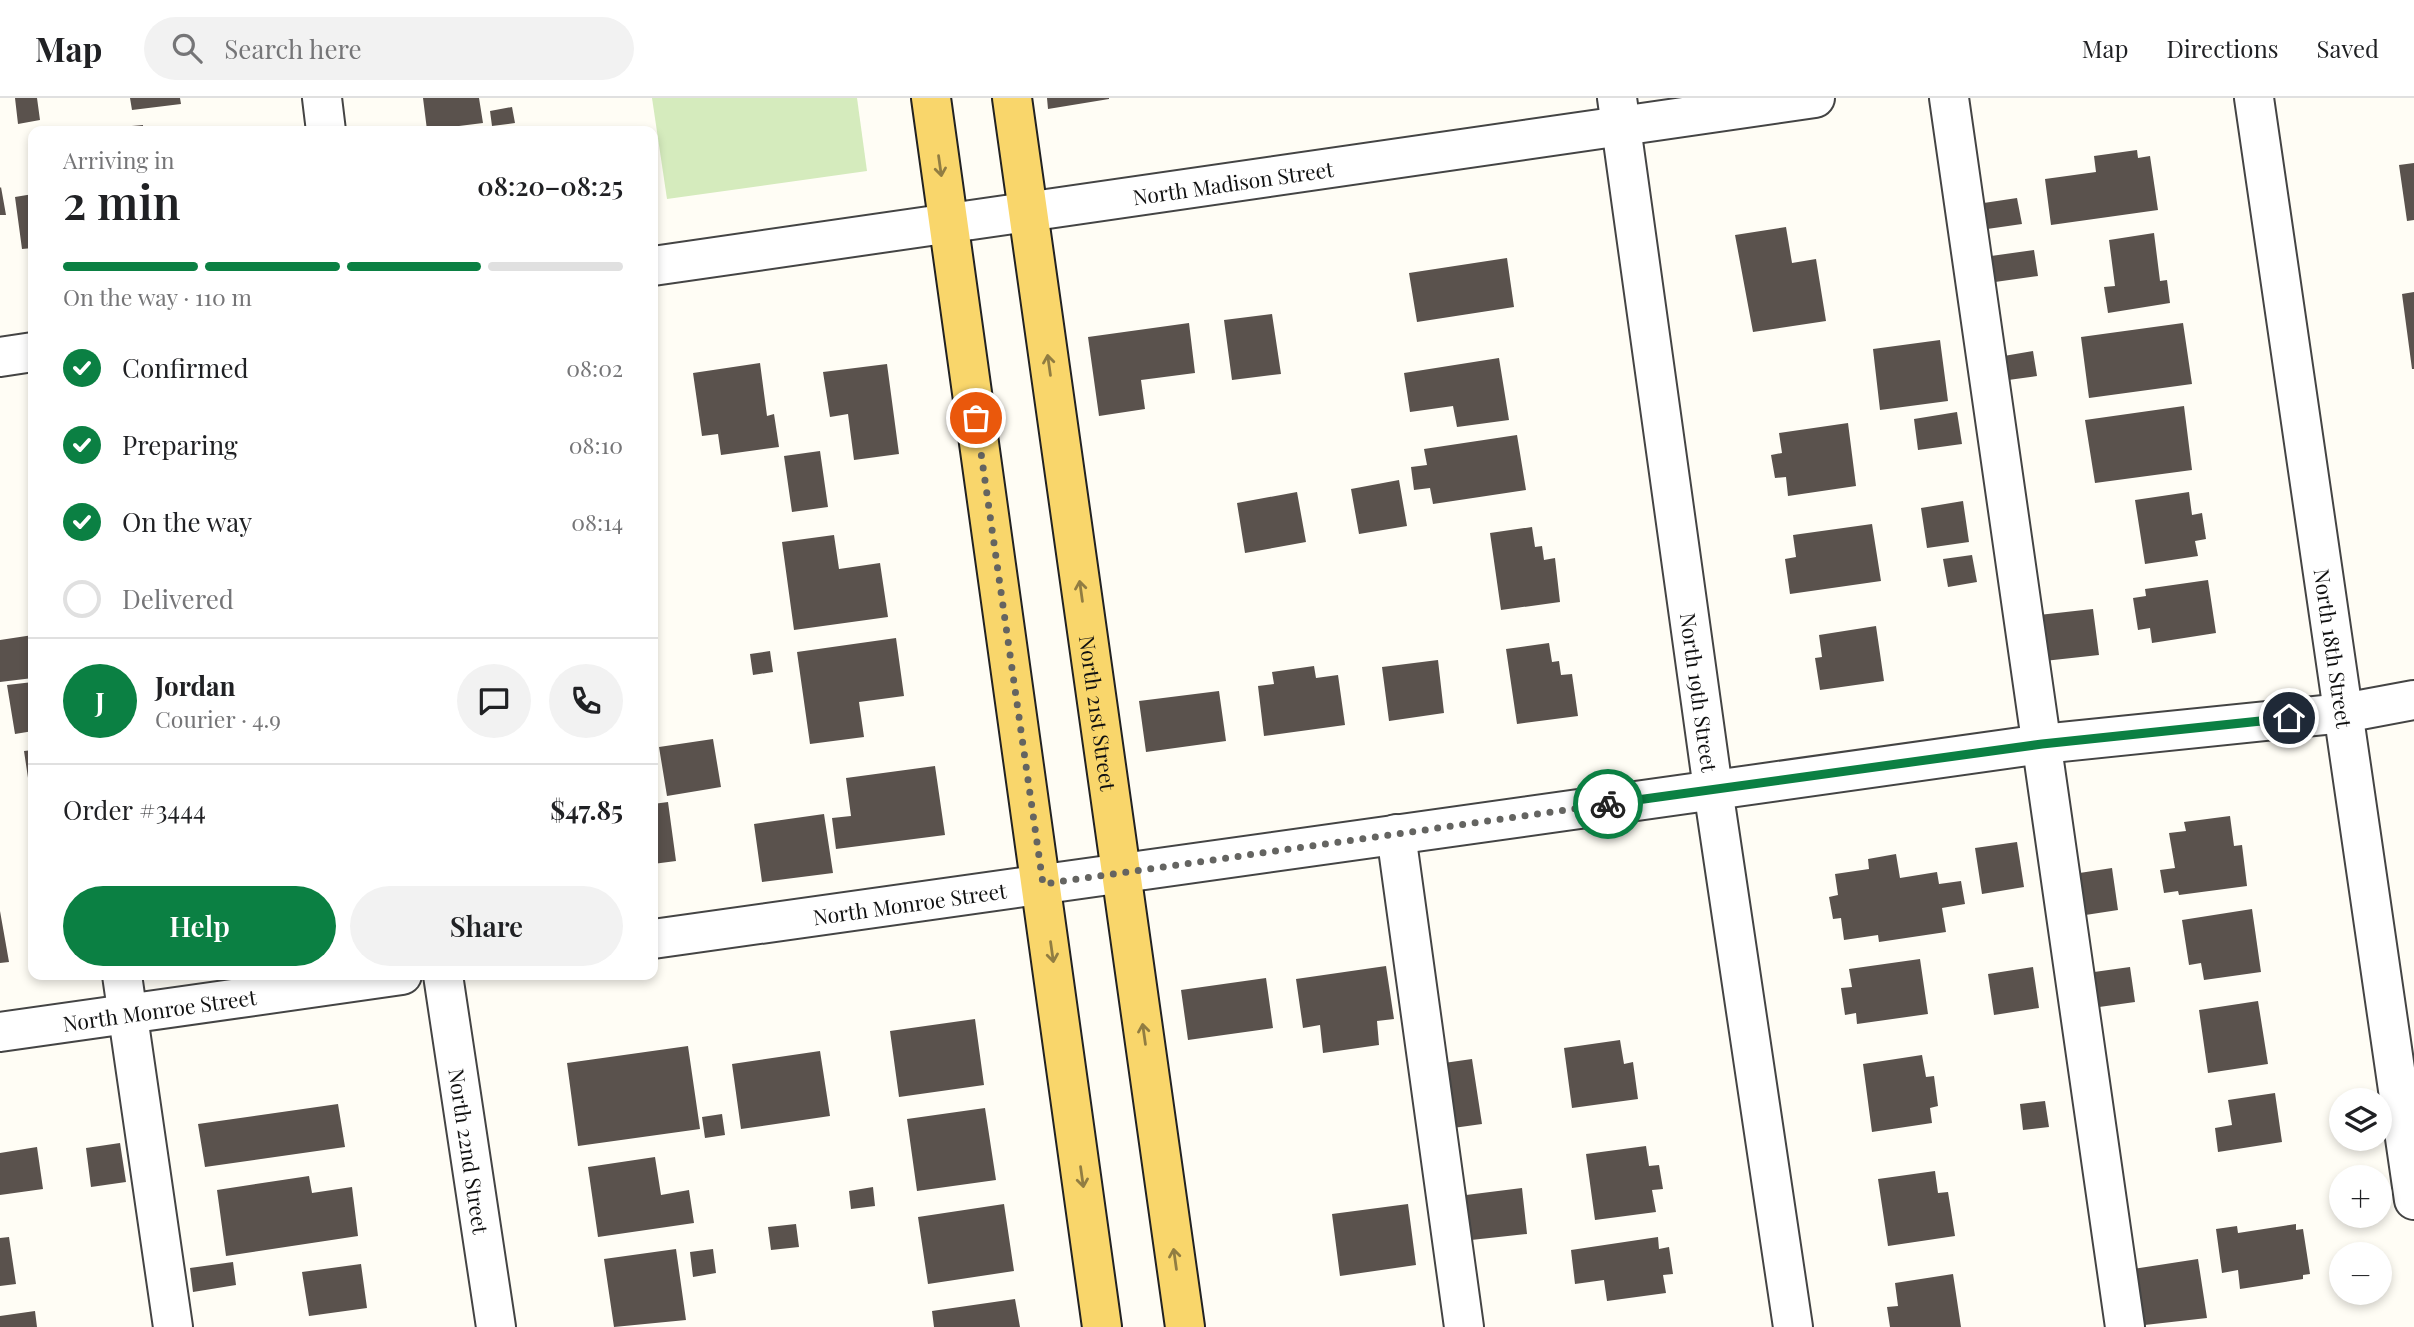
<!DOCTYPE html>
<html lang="en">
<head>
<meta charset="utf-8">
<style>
  body { margin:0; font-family:"Playfair Display",serif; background:#f2f2f2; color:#202124; height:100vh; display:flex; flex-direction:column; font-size:26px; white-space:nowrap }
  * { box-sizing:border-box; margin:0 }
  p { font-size:23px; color:#757577 }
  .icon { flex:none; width:38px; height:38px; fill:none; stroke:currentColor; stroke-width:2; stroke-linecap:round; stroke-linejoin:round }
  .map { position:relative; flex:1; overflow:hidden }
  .side { position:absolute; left:28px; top:28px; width:630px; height:854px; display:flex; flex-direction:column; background:#fff; border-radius:14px; box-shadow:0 4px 10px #0003 }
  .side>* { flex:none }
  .buttons { position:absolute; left:2329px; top:990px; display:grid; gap:14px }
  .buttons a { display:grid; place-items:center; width:63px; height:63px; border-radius:50%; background:#fff; box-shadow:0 4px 10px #0003; font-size:35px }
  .pin { position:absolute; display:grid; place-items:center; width:60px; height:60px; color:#fff; margin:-30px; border:4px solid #fff; border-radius:50%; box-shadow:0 2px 7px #0007 }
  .courier { position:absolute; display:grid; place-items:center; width:70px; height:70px; margin:-35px; border:5px solid #0b8043; border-radius:50%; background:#fff; color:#222; box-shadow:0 2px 9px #0007 }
  .headline em { font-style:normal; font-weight:600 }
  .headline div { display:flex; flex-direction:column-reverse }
  .headline { display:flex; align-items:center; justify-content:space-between; height:119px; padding:0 35px }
  h1 { font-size:46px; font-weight:600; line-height:52px }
  .bar { display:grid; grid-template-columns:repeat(4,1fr); gap:10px 7px; align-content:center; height:84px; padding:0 35px }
  .bar i { height:9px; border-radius:5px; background:#e0e0e0 }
  .bar .on { background:#0b8043 }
  .bar p { grid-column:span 4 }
  .line { display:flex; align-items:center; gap:18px; padding:0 35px; border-top:2px solid #e0e0e0 }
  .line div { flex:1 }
  .round { display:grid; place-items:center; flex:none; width:74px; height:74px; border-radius:37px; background:#f2f2f2 }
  ol { padding:0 35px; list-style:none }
  li { display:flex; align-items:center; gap:21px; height:77px }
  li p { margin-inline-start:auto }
  li .icon { padding:7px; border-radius:50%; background:#0b8043; color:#fff; stroke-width:4 }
  li:last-child { color:#757577 }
  li i { width:38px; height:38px; border:4px solid #e0e0e0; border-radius:50% }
  .primary-button { display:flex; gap:14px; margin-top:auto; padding:14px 35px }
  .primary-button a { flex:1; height:80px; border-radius:42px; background:#0b8043; color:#fff; font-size:28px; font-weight:600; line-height:80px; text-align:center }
  .primary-button a+a { background:#f2f2f2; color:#202124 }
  header { display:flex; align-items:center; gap:42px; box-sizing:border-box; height:98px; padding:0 35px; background:#fff; border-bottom:2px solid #e0e0e0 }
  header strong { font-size:33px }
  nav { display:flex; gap:38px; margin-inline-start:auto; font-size:24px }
  .search { width:490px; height:63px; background:#f2f2f2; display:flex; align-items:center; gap:18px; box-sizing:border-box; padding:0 24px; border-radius:38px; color:#757577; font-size:26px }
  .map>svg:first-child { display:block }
  .green { fill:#d5ebbd }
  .building { fill:#5a524d }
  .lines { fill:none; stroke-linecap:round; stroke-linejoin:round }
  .minor-casing { stroke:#444; stroke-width:42 }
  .major-casing { stroke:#222; stroke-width:42 }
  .minor { stroke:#fff; stroke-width:38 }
  .major { stroke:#f9d66b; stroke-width:38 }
  .oneway { stroke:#917d42 }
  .done { stroke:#646461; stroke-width:7; stroke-dasharray:0 12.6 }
  .route { stroke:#0b8043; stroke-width:9 }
  .labels { text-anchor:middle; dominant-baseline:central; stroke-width:7; stroke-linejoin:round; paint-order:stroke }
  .street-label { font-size:21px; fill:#111; stroke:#fff }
</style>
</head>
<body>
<header>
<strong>Map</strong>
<div class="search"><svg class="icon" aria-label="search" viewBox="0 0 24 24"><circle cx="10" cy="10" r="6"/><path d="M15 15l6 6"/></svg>Search here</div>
<nav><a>Map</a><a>Directions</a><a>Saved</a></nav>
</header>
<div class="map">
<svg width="2414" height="1229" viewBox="0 0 2414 1229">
  <rect width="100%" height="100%" fill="#fffdf5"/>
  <!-- green -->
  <path class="green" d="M652,0H857L867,73L667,101Z"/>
  <!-- building -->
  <path class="building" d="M15,0H37L40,22L18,26Z
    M130,0H180L181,6L132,12Z
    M423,0H479L483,25L427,32Z
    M1047,0H1109V1L1048,11Z
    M512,9L515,25L492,28L490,13Z
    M143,27V33H98V31Z
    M2137,52L2138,60L2150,58L2158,112L2051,127L2045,81L2096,74L2094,58Z
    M2414,65V122L2407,123L2399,67Z
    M1,89L6,117H0V90Z
    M33,96V150L22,151L15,99Z
    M2017,100L2022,126L1980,132L1977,106Z
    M1786,129L1792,165L1816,161L1826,223L1753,234L1735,137Z
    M2154,135L2160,183L2167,182L2170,205L2108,215L2104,189L2115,188L2109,142Z
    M2034,152L2038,178L1995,184L1991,158Z
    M1507,160L1514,209L1417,224L1409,175Z
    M2414,194V271H2412L2402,196Z
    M1272,216L1281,276L1232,282L1224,222Z
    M1189,225L1195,275L1141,282L1145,311L1099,318L1088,239Z
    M2183,225L2192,286L2089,300L2081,239Z
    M1940,242L1948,303L1880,312L1873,251Z
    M2033,253L2037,278L2001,283L1998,259Z
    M1499,260L1509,322L1457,329L1453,308L1410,314L1404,275Z
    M760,265L767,318L774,316L779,349L721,357L718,336L702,338L693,275Z
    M887,266L899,356L854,362L848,316L830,319L823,274Z
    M2184,308L2192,372L2095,385L2085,322Z
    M1957,314L1962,346L1918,352L1914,321Z
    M1848,325L1856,388L1788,398L1786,379L1775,380L1771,357L1782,355L1779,335Z
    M1517,337L1526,392L1433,406L1430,390L1414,392L1411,369L1427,367L1424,351Z
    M820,353L828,409L792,414L784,358Z
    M1399,382L1407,428L1359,436L1351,391Z
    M1297,394L1306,444L1245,455L1237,405Z
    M2189,394L2192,417L2202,415L2206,441L2195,443L2198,458L2145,466L2135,402Z
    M1963,403L1969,444L1927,450L1921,410Z
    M1872,426L1881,483L1790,496L1785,461L1796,459L1793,437Z
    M1532,429L1535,449L1542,448L1544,462L1555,460L1560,504L1501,512L1490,435Z
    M834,437L839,471L880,465L888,519L794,532L782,444Z
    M1972,457L1977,484L1948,489L1943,461Z
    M2208,482L2216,535L2152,545L2150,530L2138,532L2133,500L2146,498L2145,491Z
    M2093,511L2099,557L2035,564L2030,518Z
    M1876,528L1884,583L1820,592L1815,560L1822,559L1819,537Z
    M33,537V580L0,584V542Z
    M896,540L904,598L859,604L864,639L810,646L797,554Z
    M1549,545L1552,564L1559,563L1561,577L1572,576L1578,618L1517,626L1506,551Z
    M770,553L773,574L753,577L750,556Z
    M1438,562L1444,615L1389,623L1382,569Z
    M1314,568L1316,580L1338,577L1345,627L1264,638L1258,588L1274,586L1272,574Z
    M33,584V633L15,636L7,587Z
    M1219,593L1226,643L1146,654L1139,603Z
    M713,641L721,689L667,698L659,649Z
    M33,652V700H31L24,653Z
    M935,668L945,737L836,751L832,720L851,718L846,680Z
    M668,704L676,763L653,766V706Z
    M824,716L833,775L762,784L754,726Z
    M2230,718L2234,748L2242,747L2247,788L2179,797L2178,793L2164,795L2160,772L2175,770L2169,735L2186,733L2184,724Z
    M2017,744L2024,789L1982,796L1975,750Z
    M1896,756L1900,780L1937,774L1939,786L1961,783L1965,806L1942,810L1946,834L1879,844L1878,837L1844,842L1841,820L1833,821L1829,799L1838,797L1835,776L1869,771L1868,761Z
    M2112,770L2118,812L2079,818L2073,776Z
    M2252,811L2261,874L2204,882L2201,865L2189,867L2182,822Z
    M0,813L9,864L0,865Z
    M1920,861L1928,916L1857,926L1856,915L1845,917L1841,890L1852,889L1849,871Z
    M1386,868L1394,921L1377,923L1379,947L1323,955L1320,927L1303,930L1296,881Z
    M2033,869L2039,910L1994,917L1988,876Z
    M2130,869L2135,904L2092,910L2087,875Z
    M1266,880L1273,930L1188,942L1181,892Z
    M2258,903L2268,966L2208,975L2199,912Z
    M975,921L984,987L899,999L890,933Z
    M1620,942L1624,966L1633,964L1638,1001L1572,1010L1564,950Z
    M688,948L700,1031L578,1048L567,965Z
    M820,953L830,1018L741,1031L732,966Z
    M1922,957L1926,979L1934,978L1938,1008L1930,1010L1932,1025L1872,1034L1863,966Z
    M1472,961L1482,1026L1453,1030L1444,965Z
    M2275,995L2282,1044L2218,1054L2215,1030L2232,1027L2228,1002Z
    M2045,1003L2049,1029L2023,1032L2020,1006Z
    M338,1006L345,1049L205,1069L198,1026Z
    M985,1010L996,1082L917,1093L907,1021Z
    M722,1016L725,1037L705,1040L702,1019Z
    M120,1045L126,1084L91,1089L86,1050Z
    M1646,1048L1649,1068L1659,1067L1663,1091L1652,1092L1656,1114L1595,1122L1586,1056Z
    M37,1049L43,1091L0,1097V1055Z
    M655,1059L661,1097L689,1092L694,1125L598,1139L588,1069Z
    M1935,1073L1938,1095L1948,1094L1955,1138L1888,1148L1878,1081Z
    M309,1078L312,1095L352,1089L358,1138L226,1158L217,1092Z
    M873,1089L875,1108L851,1111L849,1093Z
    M1522,1090L1527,1136L1471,1142L1466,1097Z
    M1004,1106L1014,1173L928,1186L918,1119Z
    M1408,1106L1416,1167L1340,1178L1332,1116Z
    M796,1126L799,1149L771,1152L768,1129Z
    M2296,1126V1132L2303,1131L2310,1176L2303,1177V1181L2240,1191L2238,1172L2222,1175L2216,1131L2237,1128L2238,1135Z
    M9,1139L16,1186L0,1188V1140Z
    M1658,1139L1659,1151L1669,1149L1673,1176L1663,1177L1666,1195L1607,1203L1604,1182L1575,1186L1571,1152Z
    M676,1151L686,1222L614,1229L604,1161Z
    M713,1151L716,1175L693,1179L690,1154Z
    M2198,1161L2207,1220L2127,1229L2120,1173Z
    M233,1164L236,1187L193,1194L190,1170Z
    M361,1166L367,1210L309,1218L302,1174Z
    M1953,1176L1961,1229H1890L1887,1209L1898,1208L1895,1185Z
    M1015,1201L1020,1229H934L932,1213Z
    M35,1213L37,1229H0V1218Z"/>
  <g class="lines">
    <!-- minor casing -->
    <g class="minor-casing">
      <g id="minor">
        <path d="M322,0L326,33"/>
        <path id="s1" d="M1617,0L1713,691L1793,1229"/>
        <path d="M1949,0L2125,1229"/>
        <path id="s2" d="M2254,0L2414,1102"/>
        <path id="s3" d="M653,168L1815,0"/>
        <path d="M0,259L33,254"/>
        <path d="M1396,736L1464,1229"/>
        <path id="s4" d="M653,841L2042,646L2344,615L2414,602"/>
        <path d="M122,877L173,1229"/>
        <path id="s5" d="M443,877L496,1229"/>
        <path id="s6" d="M0,934L402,877"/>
      </g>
    </g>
    <!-- major casing -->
    <g class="major-casing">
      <g id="major">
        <path d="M931,0L1102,1229"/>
        <path id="s7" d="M1012,0L1185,1229"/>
      </g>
    </g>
    <!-- minor -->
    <use href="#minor" class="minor"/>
    <!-- major -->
    <use href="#major" class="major"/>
  </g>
  <!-- one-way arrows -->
  <defs><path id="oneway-shaft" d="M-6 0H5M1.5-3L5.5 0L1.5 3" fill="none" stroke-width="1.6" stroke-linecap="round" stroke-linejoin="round" transform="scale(1.75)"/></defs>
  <g class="oneway">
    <use href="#oneway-shaft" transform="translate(940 68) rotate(82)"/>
    <use href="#oneway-shaft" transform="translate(1049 267) rotate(-98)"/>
    <use href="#oneway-shaft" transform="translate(1081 493) rotate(-98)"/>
    <use href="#oneway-shaft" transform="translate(1052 854) rotate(82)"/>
    <use href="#oneway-shaft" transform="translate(1144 936) rotate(-98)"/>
    <use href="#oneway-shaft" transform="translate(1082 1079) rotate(82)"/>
    <use href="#oneway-shaft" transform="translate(1175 1161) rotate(-98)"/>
  </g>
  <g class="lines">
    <!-- done -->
    <path class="done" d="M976,320L1043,786L1608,706"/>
    <!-- route -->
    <path class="route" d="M1608,706L2042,646L2289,620"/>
  </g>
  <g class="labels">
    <!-- street labels -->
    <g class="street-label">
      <text stroke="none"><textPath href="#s3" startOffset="586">North Madison Street</textPath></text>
      <text stroke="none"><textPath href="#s2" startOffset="556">North 18th Street</textPath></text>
      <text stroke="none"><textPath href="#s1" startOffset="600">North 19th Street</textPath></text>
      <text stroke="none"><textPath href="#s7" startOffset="621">North 21st Street</textPath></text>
      <text stroke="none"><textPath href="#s4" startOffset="259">North Monroe Street</textPath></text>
      <text stroke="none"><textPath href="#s6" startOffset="161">North Monroe Street</textPath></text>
      <text stroke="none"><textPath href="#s5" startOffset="178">North 22nd Street</textPath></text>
    </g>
  </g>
</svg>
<div class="buttons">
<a><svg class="icon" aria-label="layers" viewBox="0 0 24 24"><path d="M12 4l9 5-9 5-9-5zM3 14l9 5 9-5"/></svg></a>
<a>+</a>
<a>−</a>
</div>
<div class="pin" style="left:976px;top:320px;background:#ea580c"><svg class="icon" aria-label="bag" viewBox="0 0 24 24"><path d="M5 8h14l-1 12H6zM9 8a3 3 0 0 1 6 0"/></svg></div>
<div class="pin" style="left:2289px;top:620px;background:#1f2937"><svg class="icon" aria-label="home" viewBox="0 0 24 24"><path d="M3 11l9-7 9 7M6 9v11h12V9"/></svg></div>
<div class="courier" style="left:1608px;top:706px"><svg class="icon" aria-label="bike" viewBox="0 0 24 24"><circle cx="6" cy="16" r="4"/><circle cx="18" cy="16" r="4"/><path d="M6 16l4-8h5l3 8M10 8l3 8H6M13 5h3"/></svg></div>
<section class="side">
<div class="headline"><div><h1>2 min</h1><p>Arriving in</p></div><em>08:20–08:25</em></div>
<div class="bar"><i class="on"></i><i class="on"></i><i class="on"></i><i></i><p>On the way · 110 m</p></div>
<ol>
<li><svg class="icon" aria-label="check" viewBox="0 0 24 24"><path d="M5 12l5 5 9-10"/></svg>Confirmed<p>08:02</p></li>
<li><svg class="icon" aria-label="check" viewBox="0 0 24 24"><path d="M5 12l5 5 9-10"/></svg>Preparing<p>08:10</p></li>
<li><svg class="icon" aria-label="check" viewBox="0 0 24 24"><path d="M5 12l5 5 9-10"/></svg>On the way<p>08:14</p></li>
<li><i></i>Delivered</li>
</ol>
<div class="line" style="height:126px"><b class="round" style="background:#0b8043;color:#fff">J</b><div><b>Jordan</b><p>Courier · 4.9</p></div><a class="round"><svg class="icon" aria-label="chat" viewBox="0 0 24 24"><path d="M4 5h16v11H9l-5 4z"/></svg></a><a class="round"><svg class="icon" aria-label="phone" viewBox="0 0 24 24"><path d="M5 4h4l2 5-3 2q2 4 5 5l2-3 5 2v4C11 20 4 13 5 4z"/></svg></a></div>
<div class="line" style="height:91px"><div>Order #3444</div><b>$47.85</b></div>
<div class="primary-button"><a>Help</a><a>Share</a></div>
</section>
</div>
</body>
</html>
